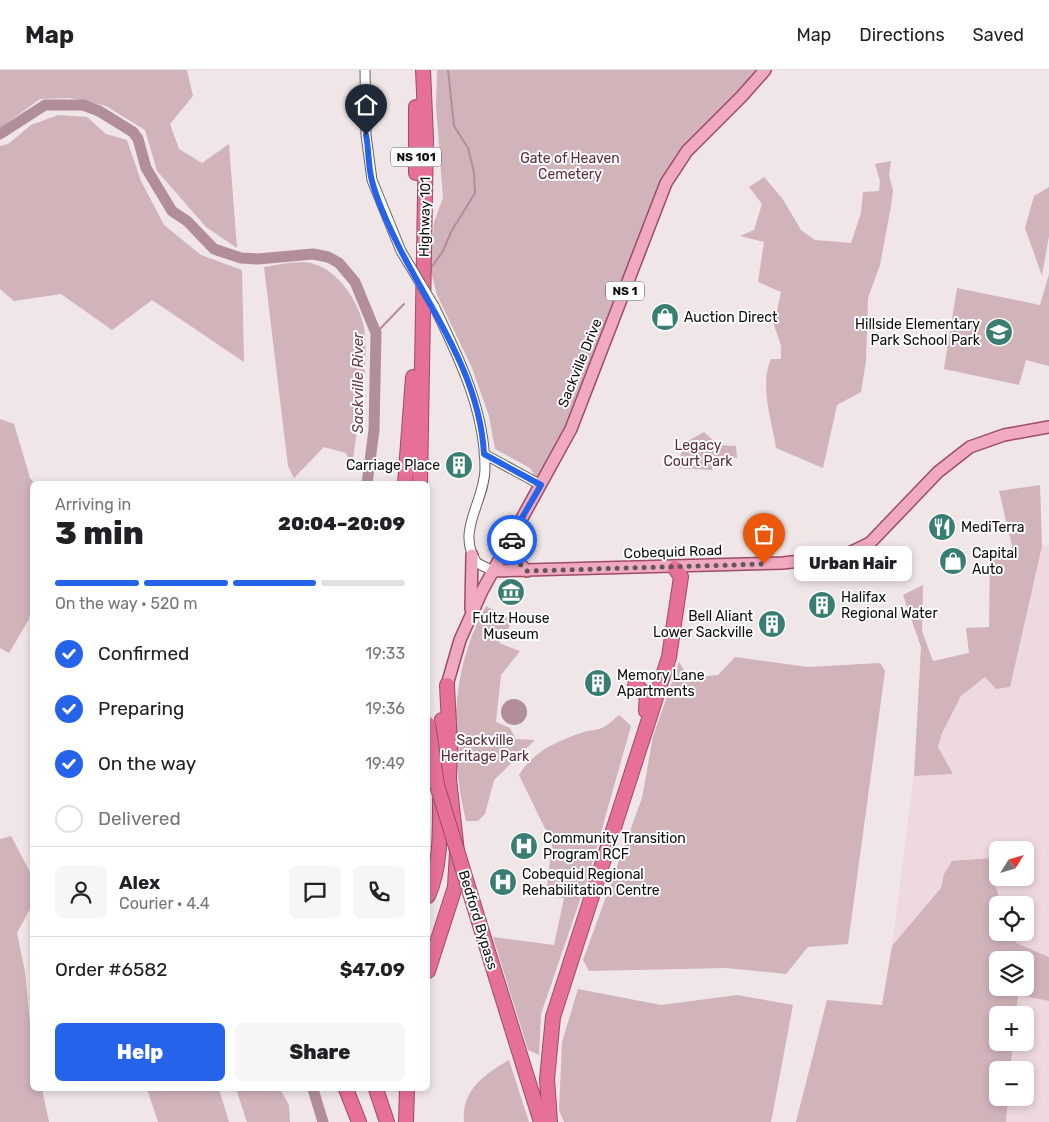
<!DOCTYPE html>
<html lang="en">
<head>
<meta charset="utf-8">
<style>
  body { margin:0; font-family:Rubik,sans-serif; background:#f6f6f6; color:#202124; height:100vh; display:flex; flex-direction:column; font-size:19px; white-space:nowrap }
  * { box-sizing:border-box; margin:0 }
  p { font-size:16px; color:#757577 }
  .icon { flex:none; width:28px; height:28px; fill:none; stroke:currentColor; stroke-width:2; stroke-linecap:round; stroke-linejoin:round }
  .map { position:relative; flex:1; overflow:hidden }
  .drawer { position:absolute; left:30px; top:411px; width:400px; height:610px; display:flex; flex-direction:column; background:#fff; border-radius:8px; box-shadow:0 2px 8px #0003 }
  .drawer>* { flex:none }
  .needle { width:32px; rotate:53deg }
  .controls { position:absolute; left:989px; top:771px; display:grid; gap:10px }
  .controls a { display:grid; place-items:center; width:45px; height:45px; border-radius:8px; background:#fff; box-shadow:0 2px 8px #0003; font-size:25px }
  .pin { position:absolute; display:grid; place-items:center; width:42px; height:42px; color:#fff; margin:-51px -21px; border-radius:50% 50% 50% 0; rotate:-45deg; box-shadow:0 0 5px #0007 }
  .pin .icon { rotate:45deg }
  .courier { position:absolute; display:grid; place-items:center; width:50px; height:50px; margin:-25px; border:4px solid #2563eb; border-radius:50%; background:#fff; color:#222; box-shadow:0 1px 6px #0007 }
  .bubble { position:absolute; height:35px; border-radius:8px; background:#fff; box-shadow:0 2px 8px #0003; font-size:16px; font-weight:800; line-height:35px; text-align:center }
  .headline em { font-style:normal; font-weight:800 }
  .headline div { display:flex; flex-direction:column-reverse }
  .headline { display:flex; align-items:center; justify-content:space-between; height:85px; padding:0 25px }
  h1 { font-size:32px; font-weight:800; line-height:38px }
  .bar { display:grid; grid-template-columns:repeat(4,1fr); gap:8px 5px; align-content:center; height:60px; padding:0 25px }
  .bar i { height:6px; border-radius:4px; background:#e0e0e0 }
  .bar .on { background:#2563eb }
  .bar p { grid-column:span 4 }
  .line { display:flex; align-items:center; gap:12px; padding:0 25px; border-top:1px solid #e0e0e0 }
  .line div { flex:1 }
  .round { display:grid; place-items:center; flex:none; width:52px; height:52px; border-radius:8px; background:#f6f6f6 }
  ol { padding:0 25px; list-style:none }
  li { display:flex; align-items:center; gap:15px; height:55px }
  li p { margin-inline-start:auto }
  li .icon { padding:5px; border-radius:50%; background:#2563eb; color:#fff; stroke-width:4 }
  li:last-child { color:#757577 }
  li i { width:28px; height:28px; border:2px solid #e0e0e0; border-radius:50% }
  .button { display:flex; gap:10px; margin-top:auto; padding:10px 25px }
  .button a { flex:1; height:58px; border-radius:8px; background:#2563eb; color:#fff; font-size:20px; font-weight:800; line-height:58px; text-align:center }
  .button a+a { background:#f6f6f6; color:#202124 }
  header { display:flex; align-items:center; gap:30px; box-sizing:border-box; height:70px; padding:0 25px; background:#fff; border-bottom:1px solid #e0e0e0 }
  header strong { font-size:24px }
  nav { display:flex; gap:28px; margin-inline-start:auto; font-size:18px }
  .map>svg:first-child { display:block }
  .built { fill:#edd9de; fill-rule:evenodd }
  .green { fill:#d1b3ba; fill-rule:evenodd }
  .water { fill:#b28f98 }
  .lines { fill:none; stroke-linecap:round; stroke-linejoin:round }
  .stream { stroke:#b28f98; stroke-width:2 }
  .river { stroke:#b28f98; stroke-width:11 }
  .minor-casing { stroke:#6a6163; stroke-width:11 }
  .major-casing { stroke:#9b4d66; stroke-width:14 }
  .highway-casing { stroke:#9b4d66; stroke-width:16 }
  .minor { stroke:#fff; stroke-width:9 }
  .major { stroke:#f1a9c0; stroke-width:11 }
  .highway { stroke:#e77096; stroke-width:14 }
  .minor-bridge-casing { stroke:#6a6163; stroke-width:11; stroke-linecap:butt }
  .highway-bridge-casing { stroke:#9b4d66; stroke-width:16; stroke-linecap:butt }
  .minor-bridge { stroke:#fff; stroke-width:9 }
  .highway-bridge { stroke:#e77096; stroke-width:14 }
  .done { stroke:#5e5859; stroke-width:5; stroke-dasharray:0 9 }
  .route { stroke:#2563eb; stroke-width:6 }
  .labels { text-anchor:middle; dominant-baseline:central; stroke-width:4; stroke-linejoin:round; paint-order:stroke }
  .shield { fill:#fff; stroke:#575556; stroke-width:1 }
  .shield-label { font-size:12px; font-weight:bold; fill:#0f0c0d }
  .park-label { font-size:14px; fill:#5d2c3b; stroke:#fff }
  .street-label { font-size:14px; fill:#0f0c0d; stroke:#fff }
  .poi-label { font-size:14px; fill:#0f0c0d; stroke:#fff; text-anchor:start }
  .water-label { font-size:15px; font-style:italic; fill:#6f3c4b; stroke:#fff }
</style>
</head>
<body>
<header>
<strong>Map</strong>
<nav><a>Map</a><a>Directions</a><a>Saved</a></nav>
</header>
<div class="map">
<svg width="1049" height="1052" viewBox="0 0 1049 1052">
  <rect width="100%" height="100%" fill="#f0e5e7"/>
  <!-- built -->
  <path class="built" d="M1049,475V887L1016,873L1012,863L1025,862V835H1002L994,812L993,788L944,804L941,818L892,876L914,706L953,704L938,677L942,663L961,626L985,607L1042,476ZM998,780H1025V808H998Z
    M1017,925L1049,931V1052H1006L1008,1028H1025V1000H1010L1013,973L1025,972V945H1016Z"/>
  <!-- green -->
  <path class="green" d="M0,0H187L193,26L170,54L179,79L202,93L229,74L237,178L206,157L157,101L145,60L106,36L70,28L40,29L0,58Z
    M437,0H765L704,63L666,113L617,243L541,416L530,398L495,379L489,346L472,298L437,225L430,198L434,152L443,128L436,36Z
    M58,45L87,47L106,64L127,70L141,111L164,155L201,185L242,200L244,292L152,230L112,260L61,224L14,231L0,219V76L8,74L31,55Z
    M891,91L889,105L893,120L891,136L880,195L868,228L866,291L861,322L837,335L823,398L776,378C772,351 759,315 771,289H781V276L774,255L781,222L758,212L764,172L740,166L754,160L762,134L749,117L764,107L782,128L801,160L815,170L851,173L861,143L863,122L879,121L880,111L875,94Z
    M1049,117V166L1042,206L1025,158L1034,126Z
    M287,193C295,193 306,191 314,194C340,201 363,238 365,264C368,307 357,354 352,397L346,383L324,377L294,408L288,396L264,197Z
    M1049,204V296L1026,290L1019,315L944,299L957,218L1040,235Z
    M0,349L14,354L30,408L35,414H32V534L29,549L9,583L0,578Z
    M704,362L718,375L736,376L737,388L718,386V391H712V400L677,398L684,373Z
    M1040,415L1042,476L1010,617L996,619L985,607L961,626L942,663L938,677L953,704L914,706L921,577L903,525L923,515L922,561L933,591L969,583L966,558L989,557L990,488L1013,480L999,421Z
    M486,536L513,551L499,573L520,581L501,605L496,652L510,658L516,669L535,670L494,710L485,744L478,751H466C453,697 450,627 469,574C473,561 480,548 486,536Z
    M735,587L808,597L880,593L885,601L848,874L808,877L786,904L726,898L589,901L583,890L642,728L653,666L679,592L689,608L718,605Z
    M619,645L631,656L590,801L541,944L539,985L528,980L493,867L554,875L564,828L546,826L552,773L519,705C533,682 555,672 581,663C588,660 597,661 604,657C609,654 614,649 619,645Z
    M11,766L32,806V835L17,863L25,902L32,975V1019H42L49,1052H0V769Z
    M993,788L994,812L1002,835H998V862L1012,863L1016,873L1049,887V931L1018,925L1016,945H998V972L1013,973L1010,1000H998V1028H1008L1006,1052H796L827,930L882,935L892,876L941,818L944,804L952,791ZM998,890H1025V918H998Z
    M578,919L661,935L737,925L793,935L771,1052H564L559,1040L562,972Z
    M509,990L529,1052H464C461,1020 485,1004 509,990Z
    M147,1019H219L229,1052H158Z
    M236,1019H280L289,1035L290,1052H247Z"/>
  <!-- water -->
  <path class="water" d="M501 642a13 13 0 1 1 26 0a13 13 0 1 1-26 0Z"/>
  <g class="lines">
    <!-- stream -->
    <path class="stream" d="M431,198L443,181L451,162L475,123L474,102L468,78L454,56L448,0
      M376,263L404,234"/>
    <!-- river -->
    <path class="river" d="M0,64L45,35H83L99,41L133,62L138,69L146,98L172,141L187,151L214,179L241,188L258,189L313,184L328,187L339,193L355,212L376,263L374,360L367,414
      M313,1019L323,1052"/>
    <!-- minor casing -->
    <g class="minor-casing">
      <path id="minor" d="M365,0L366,65L372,110L401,181
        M434,236C459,288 485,340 485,399C485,431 455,462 477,493L493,501
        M484,384L541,415"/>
    </g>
    <!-- major casing -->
    <g class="major-casing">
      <path id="major" d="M512,466C512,483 514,489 527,501
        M493,501L783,493L843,486L870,473L938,402L970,377L1004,365L1049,357
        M471,539L472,485
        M447,615L460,570L482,521L571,359L666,113L687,81L742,26L765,0"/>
    </g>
    <!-- highway casing -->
    <g class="highway-casing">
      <path id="highway" d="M416,37V103
        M405,414L413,307
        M420,414L426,67L423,0
        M635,615L647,625L646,641
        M440,699L442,650
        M428,826C441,797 440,761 440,730
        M486,875L541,1052
        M428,901L455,817L457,782L449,709L450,675L447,615
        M346,1019L359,1052
        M376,1019L387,1052
        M406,1052L407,1019
        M550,1052L547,1009L553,947L669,587L681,507L675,498"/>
    </g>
    <!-- minor -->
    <use href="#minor" class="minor"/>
    <!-- major -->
    <use href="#major" class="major"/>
    <!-- highway -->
    <use href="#highway" class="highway"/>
    <!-- minor-bridge casing -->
    <g class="minor-bridge-casing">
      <path id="minor-bridge" d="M401,181L434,236"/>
    </g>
    <!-- highway-bridge casing -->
    <g class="highway-bridge-casing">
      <path id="highway-bridge" d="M428,654L437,715L486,875"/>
    </g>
    <!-- minor-bridge -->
    <use href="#minor-bridge" class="minor-bridge"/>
    <!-- highway-bridge -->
    <use href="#highway-bridge" class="highway-bridge"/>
  </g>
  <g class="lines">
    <!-- done -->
    <path class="done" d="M512,470C512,485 516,491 527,501L764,494"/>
    <!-- route -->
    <path class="route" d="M366,65C369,80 368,96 372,111C378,134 390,159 401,181C435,246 480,308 484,384L541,415L512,465V470"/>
  </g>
  <!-- icons -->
  <defs>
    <g id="shop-disc" transform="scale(1.4375)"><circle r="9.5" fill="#3a7e73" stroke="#fff"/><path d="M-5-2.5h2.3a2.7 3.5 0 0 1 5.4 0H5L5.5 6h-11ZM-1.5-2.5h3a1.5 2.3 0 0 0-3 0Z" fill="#fff"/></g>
    <g id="school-disc" transform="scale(1.4375)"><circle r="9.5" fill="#3a7e73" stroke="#fff"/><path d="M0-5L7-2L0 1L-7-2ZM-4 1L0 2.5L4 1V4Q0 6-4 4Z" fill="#fff"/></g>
    <g id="building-disc" transform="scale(1.4375)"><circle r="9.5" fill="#3a7e73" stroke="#fff"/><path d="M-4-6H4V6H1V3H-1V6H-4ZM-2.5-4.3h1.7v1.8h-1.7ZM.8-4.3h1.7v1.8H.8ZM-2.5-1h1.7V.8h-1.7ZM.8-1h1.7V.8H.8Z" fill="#fff"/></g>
    <g id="restaurant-disc" transform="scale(1.4375)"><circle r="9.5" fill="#3a7e73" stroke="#fff"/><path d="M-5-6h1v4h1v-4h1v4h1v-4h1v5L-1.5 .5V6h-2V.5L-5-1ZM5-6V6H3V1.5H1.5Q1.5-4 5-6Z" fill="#fff"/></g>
    <g id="museum-disc" transform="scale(1.4375)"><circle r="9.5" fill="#3a7e73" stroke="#fff"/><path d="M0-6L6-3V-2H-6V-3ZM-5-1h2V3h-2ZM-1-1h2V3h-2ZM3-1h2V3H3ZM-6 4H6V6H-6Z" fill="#fff"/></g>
    <g id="hospital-disc" transform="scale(1.4375)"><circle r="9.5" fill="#3a7e73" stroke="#fff"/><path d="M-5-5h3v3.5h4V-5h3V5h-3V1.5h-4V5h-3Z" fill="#fff"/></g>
  </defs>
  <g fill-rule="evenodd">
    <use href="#shop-disc" x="665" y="247"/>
    <use href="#school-disc" x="999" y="262"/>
    <use href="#building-disc" x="459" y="395"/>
    <use href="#restaurant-disc" x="942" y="457"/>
    <use href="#shop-disc" x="953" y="491"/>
    <use href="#museum-disc" x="511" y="522"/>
    <use href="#building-disc" x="822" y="535"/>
    <use href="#building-disc" x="772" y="554"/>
    <use href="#building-disc" x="598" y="613"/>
    <use href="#hospital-disc" x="524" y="776"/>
    <use href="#hospital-disc" x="503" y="812"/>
  </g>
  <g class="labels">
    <!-- shield labels -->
    <g class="shield">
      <rect x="391" y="77.5" width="50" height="19" rx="4"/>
      <rect x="606" y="211.5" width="38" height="19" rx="4"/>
    </g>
    <g class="shield-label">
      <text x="416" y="87">NS 101</text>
      <text x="625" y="221">NS 1</text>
    </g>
    <!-- park labels -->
    <g class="park-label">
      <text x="570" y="88">Gate of Heaven<tspan x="570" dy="16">Cemetery</tspan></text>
      <text x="698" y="375">Legacy<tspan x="698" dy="16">Court Park</tspan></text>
      <text x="485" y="670">Sackville<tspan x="485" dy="16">Heritage Park</tspan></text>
    </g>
    <!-- street labels -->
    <g class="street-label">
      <text transform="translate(425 147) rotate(-89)">Highway 101</text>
      <text transform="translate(580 293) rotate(-68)">Sackville Drive</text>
      <text transform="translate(673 482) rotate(-2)">Cobequid Road</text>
      <text transform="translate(478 850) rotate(73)">Bedford Bypass</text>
    </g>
    <!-- poi labels -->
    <g class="poi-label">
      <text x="684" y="247">Auction Direct</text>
      <text x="980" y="254" text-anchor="end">Hillside Elementary<tspan x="980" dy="16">Park School Park</tspan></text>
      <text x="440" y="395" text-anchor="end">Carriage Place</text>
      <text x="961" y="457">MediTerra</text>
      <text x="972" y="483">Capital<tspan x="972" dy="16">Auto</tspan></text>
      <text x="841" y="527">Halifax<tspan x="841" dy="16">Regional Water</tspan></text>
      <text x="753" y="546" text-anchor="end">Bell Aliant<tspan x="753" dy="16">Lower Sackville</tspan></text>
      <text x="511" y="548" text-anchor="middle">Fultz House<tspan x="511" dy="16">Museum</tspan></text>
      <text x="617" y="605">Memory Lane<tspan x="617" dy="16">Apartments</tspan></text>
      <text x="543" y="768">Community Transition<tspan x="543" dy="16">Program RCF</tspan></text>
      <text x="522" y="804">Cobequid Regional<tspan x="522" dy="16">Rehabilitation Centre</tspan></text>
    </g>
    <!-- water labels -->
    <g class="water-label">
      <text transform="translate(358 313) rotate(-90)">Sackville River</text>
    </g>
  </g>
</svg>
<div class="controls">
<a><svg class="needle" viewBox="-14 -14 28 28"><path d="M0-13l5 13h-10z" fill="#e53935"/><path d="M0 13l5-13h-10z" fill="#757577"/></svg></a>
<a><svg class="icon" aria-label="locate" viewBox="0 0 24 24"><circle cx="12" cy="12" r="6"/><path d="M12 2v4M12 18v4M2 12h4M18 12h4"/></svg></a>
<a><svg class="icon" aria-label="layers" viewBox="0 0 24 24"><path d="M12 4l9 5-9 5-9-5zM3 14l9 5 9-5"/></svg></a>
<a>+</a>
<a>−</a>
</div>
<div class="pin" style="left:764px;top:494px;background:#ea580c"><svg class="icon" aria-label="bag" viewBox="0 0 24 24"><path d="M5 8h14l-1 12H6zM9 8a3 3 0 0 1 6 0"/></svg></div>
<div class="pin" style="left:366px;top:65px;background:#1f2937"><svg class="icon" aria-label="home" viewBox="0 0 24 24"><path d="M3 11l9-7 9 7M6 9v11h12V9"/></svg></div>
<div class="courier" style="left:512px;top:470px"><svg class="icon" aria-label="car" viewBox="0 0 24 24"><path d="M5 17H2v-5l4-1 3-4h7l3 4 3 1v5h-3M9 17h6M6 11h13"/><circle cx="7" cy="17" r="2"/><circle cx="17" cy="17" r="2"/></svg></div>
<div class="bubble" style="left:794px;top:476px;width:118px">Urban Hair</div>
<section class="drawer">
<div class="headline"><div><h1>3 min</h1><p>Arriving in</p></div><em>20:04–20:09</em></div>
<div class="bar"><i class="on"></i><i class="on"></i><i class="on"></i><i></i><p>On the way · 520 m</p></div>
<ol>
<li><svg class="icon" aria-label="check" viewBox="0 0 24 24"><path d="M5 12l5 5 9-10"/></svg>Confirmed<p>19:33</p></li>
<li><svg class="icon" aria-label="check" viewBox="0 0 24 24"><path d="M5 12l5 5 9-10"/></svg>Preparing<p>19:36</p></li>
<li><svg class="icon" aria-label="check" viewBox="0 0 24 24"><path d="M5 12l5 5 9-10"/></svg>On the way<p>19:49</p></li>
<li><i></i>Delivered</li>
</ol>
<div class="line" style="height:90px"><a class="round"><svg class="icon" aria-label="person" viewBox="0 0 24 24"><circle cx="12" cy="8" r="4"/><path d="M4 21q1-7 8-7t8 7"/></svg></a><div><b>Alex</b><p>Courier · 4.4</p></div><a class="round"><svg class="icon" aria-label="chat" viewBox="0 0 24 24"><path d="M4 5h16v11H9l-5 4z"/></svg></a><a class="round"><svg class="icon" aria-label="phone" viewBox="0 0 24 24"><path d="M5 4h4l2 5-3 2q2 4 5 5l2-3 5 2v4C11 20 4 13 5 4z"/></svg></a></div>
<div class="line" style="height:65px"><div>Order #6582</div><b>$47.09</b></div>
<div class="button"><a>Help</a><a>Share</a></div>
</section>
</div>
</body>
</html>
